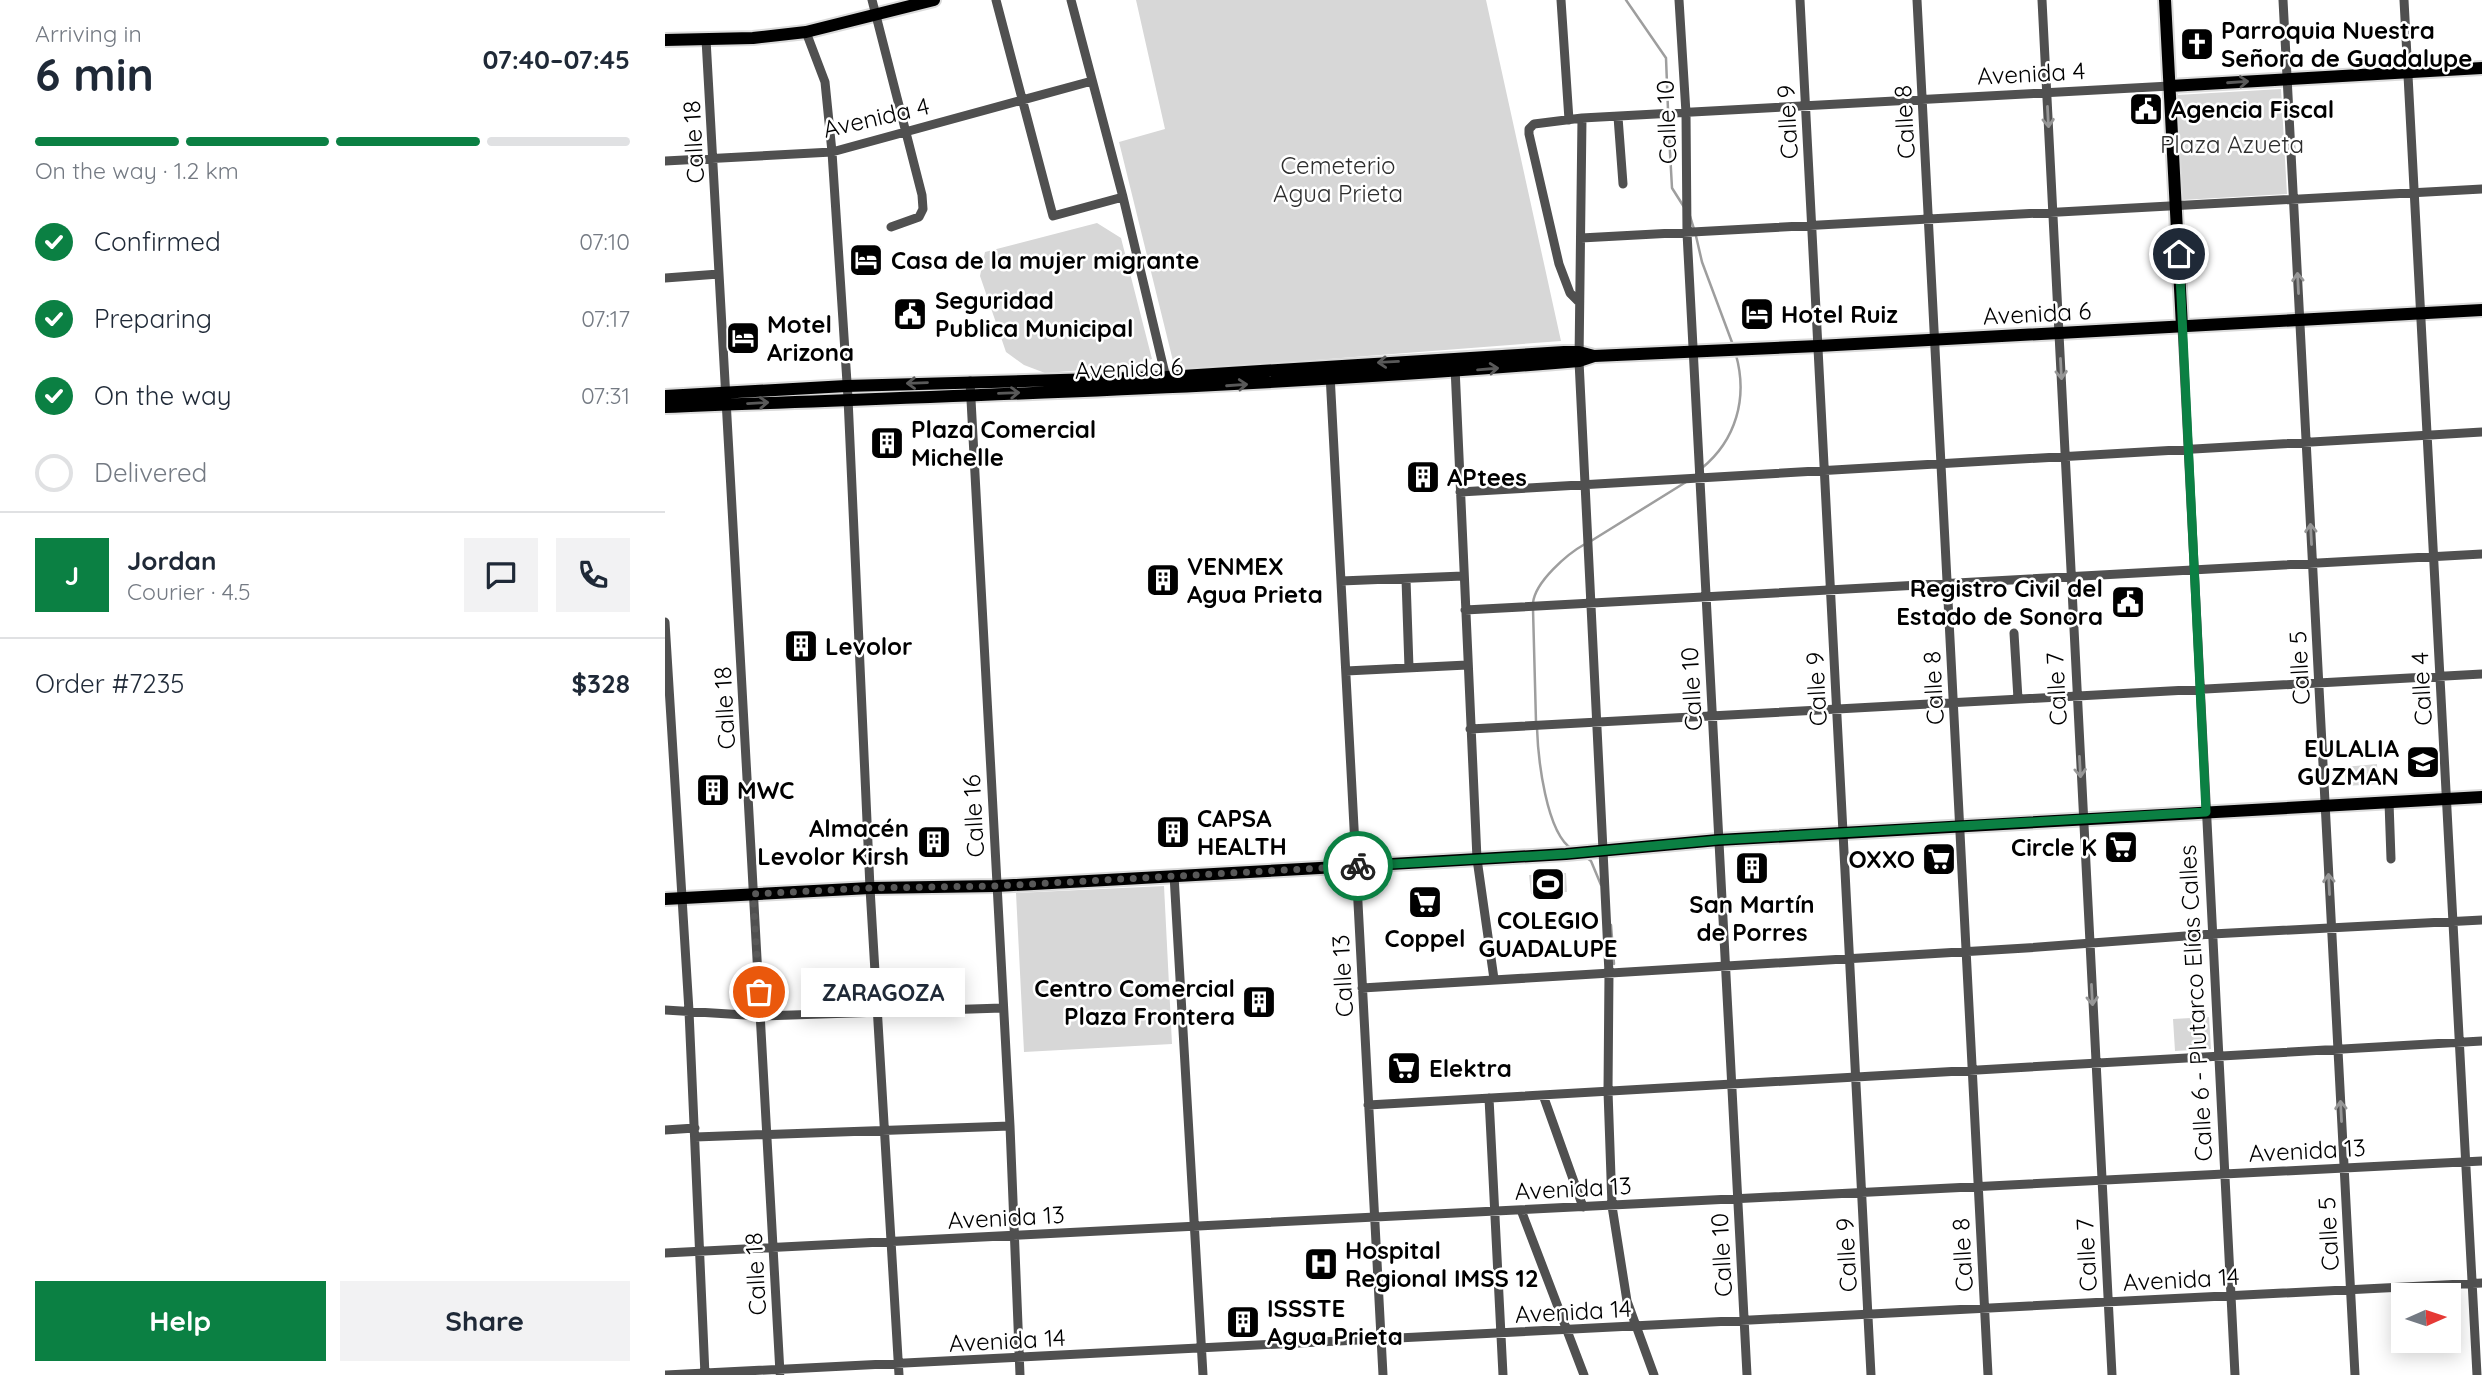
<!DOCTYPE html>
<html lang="en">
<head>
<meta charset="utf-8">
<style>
  body { margin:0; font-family:Quicksand,sans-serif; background:#f2f2f3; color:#1f2937; height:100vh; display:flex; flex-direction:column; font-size:26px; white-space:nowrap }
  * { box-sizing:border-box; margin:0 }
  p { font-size:23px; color:#747a83 }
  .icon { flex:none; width:38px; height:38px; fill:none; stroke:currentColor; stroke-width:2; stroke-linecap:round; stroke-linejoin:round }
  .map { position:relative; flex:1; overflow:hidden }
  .drawer { display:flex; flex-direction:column; background:#fff; width:665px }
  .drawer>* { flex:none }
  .needle { width:46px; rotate:87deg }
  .fabs { position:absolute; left:1726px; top:1283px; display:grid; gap:14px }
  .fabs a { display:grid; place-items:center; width:70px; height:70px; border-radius:0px; background:#fff; box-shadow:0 4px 18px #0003; font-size:35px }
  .pin { position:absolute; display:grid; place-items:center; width:60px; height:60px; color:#fff; margin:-30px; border:4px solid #fff; border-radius:50%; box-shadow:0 2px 7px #0007 }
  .courier { position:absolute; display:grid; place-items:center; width:70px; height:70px; margin:-35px; border:5px solid #0b8043; border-radius:50%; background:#fff; color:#222; box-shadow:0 2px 9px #0007 }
  .bubble { position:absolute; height:49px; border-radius:0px; background:#fff; box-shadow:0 4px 18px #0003; font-size:23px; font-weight:700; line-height:49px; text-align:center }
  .summary em { font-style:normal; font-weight:700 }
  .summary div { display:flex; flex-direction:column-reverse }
  .summary { display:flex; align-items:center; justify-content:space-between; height:119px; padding:0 35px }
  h1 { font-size:46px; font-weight:700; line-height:52px }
  .bar { display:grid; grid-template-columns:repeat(4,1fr); gap:10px 7px; align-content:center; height:84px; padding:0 35px }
  .bar i { height:9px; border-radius:5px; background:#e0e1e3 }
  .bar .active { background:#0b8043 }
  .bar p { grid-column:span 4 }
  .line { display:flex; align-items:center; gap:18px; padding:0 35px; border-top:2px solid #e0e1e3 }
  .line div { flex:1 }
  .round { display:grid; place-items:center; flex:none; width:74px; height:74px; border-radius:0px; background:#f2f2f3 }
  ol { padding:0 35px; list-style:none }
  li { display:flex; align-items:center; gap:21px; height:77px }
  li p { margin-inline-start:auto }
  li .icon { padding:7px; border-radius:50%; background:#0b8043; color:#fff; stroke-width:4 }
  li:last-child { color:#747a83 }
  li i { width:38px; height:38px; border:4px solid #e0e1e3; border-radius:50% }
  .button { display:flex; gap:14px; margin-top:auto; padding:14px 35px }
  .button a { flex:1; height:80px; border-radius:0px; background:#0b8043; color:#fff; font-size:28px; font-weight:700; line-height:80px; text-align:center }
  .button a+a { background:#f2f2f3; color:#1f2937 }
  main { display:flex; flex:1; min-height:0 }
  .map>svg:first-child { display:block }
  .green { fill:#d7d7d7 }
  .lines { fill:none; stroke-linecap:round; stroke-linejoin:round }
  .stream { stroke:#9e9e9e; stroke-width:2.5 }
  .major-casing { stroke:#dbdbdb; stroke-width:16 }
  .minor { stroke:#505050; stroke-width:9 }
  .major { stroke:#000; stroke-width:12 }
  .oneway { stroke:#595959 }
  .oneway2 { stroke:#969696 }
  .done { stroke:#595959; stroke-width:7; stroke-dasharray:0 12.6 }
  .route { stroke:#0b8043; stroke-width:9 }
  .labels { text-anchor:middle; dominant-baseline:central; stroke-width:5; stroke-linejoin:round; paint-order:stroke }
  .poi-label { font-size:24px; font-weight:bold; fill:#000; stroke:#fff; text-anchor:start }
  .street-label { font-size:24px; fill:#000; stroke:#fff }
  .park-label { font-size:24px; fill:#2e2e2e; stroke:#fff }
</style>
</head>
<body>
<main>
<section class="drawer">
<div class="summary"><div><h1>6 min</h1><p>Arriving in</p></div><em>07:40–07:45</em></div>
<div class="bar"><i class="active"></i><i class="active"></i><i class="active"></i><i></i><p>On the way · 1.2 km</p></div>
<ol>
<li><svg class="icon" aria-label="check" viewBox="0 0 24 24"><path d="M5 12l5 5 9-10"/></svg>Confirmed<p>07:10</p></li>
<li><svg class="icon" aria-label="check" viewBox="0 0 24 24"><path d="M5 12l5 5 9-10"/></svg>Preparing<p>07:17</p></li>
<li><svg class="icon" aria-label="check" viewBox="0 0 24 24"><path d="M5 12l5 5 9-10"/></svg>On the way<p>07:31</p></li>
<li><i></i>Delivered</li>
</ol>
<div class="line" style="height:126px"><b class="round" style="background:#0b8043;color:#fff">J</b><div><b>Jordan</b><p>Courier · 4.5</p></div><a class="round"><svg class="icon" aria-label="chat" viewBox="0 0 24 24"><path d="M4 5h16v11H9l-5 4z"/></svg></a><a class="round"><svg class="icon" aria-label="phone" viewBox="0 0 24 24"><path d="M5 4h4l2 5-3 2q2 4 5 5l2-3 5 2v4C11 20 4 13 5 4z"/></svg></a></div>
<div class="line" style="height:91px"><div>Order #7235</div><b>$328</b></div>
<div class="button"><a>Help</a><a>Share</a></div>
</section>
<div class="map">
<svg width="1817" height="1375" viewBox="0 0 1817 1375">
  <rect width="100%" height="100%" fill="#fff"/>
  <!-- green -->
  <path class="green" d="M471,0H821L896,341L522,370L509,365L454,142L500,129Z
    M1616,89L1622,194L1517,200L1512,95Z
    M432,223L456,238L487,359L458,367L380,373L359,365L341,352L315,276L320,252Z
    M1712,764L1713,784L1681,786L1679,767Z
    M901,873L902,892L866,894L864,875Z
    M499,886L507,1044L359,1052L351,893Z
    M1544,1017L1546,1049L1510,1051L1508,1019Z"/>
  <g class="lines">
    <!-- stream -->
    <path class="stream" d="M961,0L1001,58L1003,110
      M1003,116L1007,188L1019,207
      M1025,216L1029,229
      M1031,236L1037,262L1068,345
      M1037,468C1071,440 1083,398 1071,355
      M926,541L1021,482
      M868,603C870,582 902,554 920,544
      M868,609L871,722
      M872,728C873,758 881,833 907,849
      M922,858L926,861L936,885
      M946,925L949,964"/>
    <!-- major casing -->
    <g class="major-casing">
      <path id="major" d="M1500,0L1517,327
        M0,40L88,38L141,32L269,0
        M1505,86L1817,68
        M0,396L181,386L501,377L899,352H914L929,356
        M0,407C305,395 610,387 914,361L929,356L1153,346L1817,310
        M0,899L205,888L331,886L691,866L901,854L1053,840L1817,797"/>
    </g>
    <!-- minor -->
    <path class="minor" d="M207,0L257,195L258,209L254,217L226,227
      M331,0L388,216L458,197
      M406,0L458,197L502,382
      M896,0L904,120
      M1014,0L1021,113L1022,233L1082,1375
      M1135,0L1206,1375
      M1252,0L1323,1375
      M1377,0L1447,1375
      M1618,0L1690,1375
      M1739,0L1812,1375
      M141,32L160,82L167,152L183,398L205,888L234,1375
      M41,39L115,1373
      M953,117L958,184
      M917,118L914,361L944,973L943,1091L947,1206L962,1301L989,1375
      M0,161L167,152L427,81
      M916,238L1817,189
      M0,278L54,274
      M914,302L905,293L894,264L864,134V129L869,124L917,118L1505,86
      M1517,327L1570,1375
      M790,367L812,859L829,979
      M665,374L718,1375
      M305,381L345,1126L355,1375
      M795,492L1817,432
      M741,579L744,668
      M676,581L798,576
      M800,610L1817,554
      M0,622L24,1011L40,1375
      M1349,633L1353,699
      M681,671L802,665
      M805,729L1817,674
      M1724,802L1726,859
      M509,875L538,1375
      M697,988L1361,948L1547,934L1817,920
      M0,1010L96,1016L337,1008
      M878,1095L918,1207
      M824,1098L838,1375
      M703,1105L1817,1041
      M0,1130L30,1128
      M30,1137L345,1126
      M856,1210L919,1375
      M0,1253L1817,1161
      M1,1375L1817,1283"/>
    <!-- major -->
    <use href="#major" class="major"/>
  </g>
  <!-- one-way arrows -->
  <defs><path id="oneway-shaft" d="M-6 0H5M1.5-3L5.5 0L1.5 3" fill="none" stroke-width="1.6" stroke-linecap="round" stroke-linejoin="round" transform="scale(1.75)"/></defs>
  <g class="oneway">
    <use href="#oneway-shaft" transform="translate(1573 82) rotate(-4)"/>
    <use href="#oneway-shaft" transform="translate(723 362) rotate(177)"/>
    <use href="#oneway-shaft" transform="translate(823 369) rotate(-5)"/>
    <use href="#oneway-shaft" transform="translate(252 383) rotate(178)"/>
    <use href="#oneway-shaft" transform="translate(572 385) rotate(-4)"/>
    <use href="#oneway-shaft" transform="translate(344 393) rotate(-2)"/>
    <use href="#oneway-shaft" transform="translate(93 403) rotate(-3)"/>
  </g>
  <g class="oneway2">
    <use href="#oneway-shaft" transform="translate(1383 117) rotate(87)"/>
    <use href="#oneway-shaft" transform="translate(1633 283) rotate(-93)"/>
    <use href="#oneway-shaft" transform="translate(1396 369) rotate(87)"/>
    <use href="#oneway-shaft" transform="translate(1646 534) rotate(-93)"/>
    <use href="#oneway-shaft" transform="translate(1415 767) rotate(87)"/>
    <use href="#oneway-shaft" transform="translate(1664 884) rotate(-93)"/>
    <use href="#oneway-shaft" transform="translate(1427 995) rotate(87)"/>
    <use href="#oneway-shaft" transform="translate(1676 1111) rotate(-93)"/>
  </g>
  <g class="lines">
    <!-- done -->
    <path class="done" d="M94,992L88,894L205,888L331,886L693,866"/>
    <!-- route -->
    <path class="route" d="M693,866L901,854L1053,840L1541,812L1514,254"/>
  </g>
  <!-- icons -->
  <defs>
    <g id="church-square" transform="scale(1.75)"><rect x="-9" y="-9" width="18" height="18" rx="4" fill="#000" stroke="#fff"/><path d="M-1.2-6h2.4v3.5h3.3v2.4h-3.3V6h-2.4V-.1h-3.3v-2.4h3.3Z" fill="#fff"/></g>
    <g id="civic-square" transform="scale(1.75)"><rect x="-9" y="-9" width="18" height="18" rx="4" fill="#000" stroke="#fff"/><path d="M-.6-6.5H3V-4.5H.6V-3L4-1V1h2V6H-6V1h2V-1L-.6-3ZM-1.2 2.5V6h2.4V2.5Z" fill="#fff"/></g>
    <g id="hotel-square" transform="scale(1.75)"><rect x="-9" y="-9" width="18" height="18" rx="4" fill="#000" stroke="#fff"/><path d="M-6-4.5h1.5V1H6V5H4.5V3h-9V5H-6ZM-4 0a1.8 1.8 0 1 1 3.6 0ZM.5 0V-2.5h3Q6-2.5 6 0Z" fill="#fff"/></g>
    <g id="building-square" transform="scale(1.75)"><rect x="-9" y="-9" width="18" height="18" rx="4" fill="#000" stroke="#fff"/><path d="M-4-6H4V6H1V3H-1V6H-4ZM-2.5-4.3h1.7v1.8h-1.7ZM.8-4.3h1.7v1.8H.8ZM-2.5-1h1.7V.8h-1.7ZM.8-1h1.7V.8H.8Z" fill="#fff"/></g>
    <g id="school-square" transform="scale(1.75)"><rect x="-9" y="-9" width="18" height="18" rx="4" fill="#000" stroke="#fff"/><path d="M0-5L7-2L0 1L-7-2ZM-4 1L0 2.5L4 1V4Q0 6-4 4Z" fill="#fff"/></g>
    <g id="supermarket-square" transform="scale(1.75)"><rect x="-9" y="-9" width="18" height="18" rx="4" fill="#000" stroke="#fff"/><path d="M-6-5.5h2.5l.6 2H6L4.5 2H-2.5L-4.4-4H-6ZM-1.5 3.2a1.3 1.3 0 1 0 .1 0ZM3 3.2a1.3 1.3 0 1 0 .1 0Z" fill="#fff"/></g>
    <g id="stadium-square" transform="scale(1.75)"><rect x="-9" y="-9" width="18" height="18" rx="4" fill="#000" stroke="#fff"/><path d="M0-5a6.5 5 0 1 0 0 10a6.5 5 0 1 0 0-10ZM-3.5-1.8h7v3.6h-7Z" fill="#fff"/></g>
    <g id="hospital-square" transform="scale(1.75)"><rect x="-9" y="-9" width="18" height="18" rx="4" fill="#000" stroke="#fff"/><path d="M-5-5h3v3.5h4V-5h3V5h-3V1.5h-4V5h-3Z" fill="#fff"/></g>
  </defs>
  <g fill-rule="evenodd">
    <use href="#church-square" x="1532" y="44"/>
    <use href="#civic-square" x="1481" y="109"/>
    <use href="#hotel-square" x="201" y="260"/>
    <use href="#civic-square" x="245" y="314"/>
    <use href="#hotel-square" x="1092" y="314"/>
    <use href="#hotel-square" x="78" y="338"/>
    <use href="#building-square" x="222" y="443"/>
    <use href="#building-square" x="758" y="477"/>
    <use href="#building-square" x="498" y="580"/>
    <use href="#civic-square" x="1463" y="602"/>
    <use href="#building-square" x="136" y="646"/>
    <use href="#school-square" x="1758" y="762"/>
    <use href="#building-square" x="48" y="790"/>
    <use href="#building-square" x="508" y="832"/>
    <use href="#building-square" x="269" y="842"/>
    <use href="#supermarket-square" x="1456" y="847"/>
    <use href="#supermarket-square" x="1274" y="859"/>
    <use href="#building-square" x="1087" y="868"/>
    <use href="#stadium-square" x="883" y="884"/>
    <use href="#supermarket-square" x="760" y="902"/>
    <use href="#building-square" x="594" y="1002"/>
    <use href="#supermarket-square" x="739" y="1068"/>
    <use href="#hospital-square" x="656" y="1264"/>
    <use href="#building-square" x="578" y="1322"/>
  </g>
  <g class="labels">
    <!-- poi labels -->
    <g class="poi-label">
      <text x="1556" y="30">Parroquia Nuestra<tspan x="1556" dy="28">Señora de Guadalupe</tspan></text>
      <text x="1506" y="109">Agencia Fiscal</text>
      <text x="226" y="260">Casa de la mujer migrante</text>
      <text x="270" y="300">Seguridad<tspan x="270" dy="28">Publica Municipal</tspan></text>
      <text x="1116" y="314">Hotel Ruiz</text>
      <text x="102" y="324">Motel<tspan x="102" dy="28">Arizona</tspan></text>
      <text x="246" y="429">Plaza Comercial<tspan x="246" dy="28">Michelle</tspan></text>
      <text x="782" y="477">APtees</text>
      <text x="522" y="566">VENMEX<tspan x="522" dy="28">Agua Prieta</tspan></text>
      <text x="1438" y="588" text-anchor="end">Registro Civil del<tspan x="1438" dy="28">Estado de Sonora</tspan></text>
      <text x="160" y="646">Levolor</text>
      <text x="1734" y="748" text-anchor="end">EULALIA<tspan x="1734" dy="28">GUZMAN</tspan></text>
      <text x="72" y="790">MWC</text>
      <text x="532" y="818">CAPSA<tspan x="532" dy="28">HEALTH</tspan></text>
      <text x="244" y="828" text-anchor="end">Almacén<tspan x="244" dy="28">Levolor Kirsh</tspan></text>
      <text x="1432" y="847" text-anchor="end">Circle K</text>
      <text x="1250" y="859" text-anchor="end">OXXO</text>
      <text x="1087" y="904" text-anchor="middle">San Martín<tspan x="1087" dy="28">de Porres</tspan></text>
      <text x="883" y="920" text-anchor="middle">COLEGIO<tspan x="883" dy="28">GUADALUPE</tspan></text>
      <text x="760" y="938" text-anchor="middle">Coppel</text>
      <text x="570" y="988" text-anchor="end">Centro Comercial<tspan x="570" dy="28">Plaza Frontera</tspan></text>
      <text x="764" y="1068">Elektra</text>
      <text x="680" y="1250">Hospital<tspan x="680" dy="28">Regional IMSS 12</tspan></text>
      <text x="602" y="1308">ISSSTE<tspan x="602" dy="28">Agua Prieta</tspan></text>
    </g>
    <!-- street labels -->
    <g class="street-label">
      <text transform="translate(1366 73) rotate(-3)">Avenida 4</text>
      <text transform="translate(211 117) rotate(-13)">Avenida 4</text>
      <text transform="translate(1001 122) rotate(-92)">Calle 10</text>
      <text transform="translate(1122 122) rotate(-93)">Calle 9</text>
      <text transform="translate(1239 122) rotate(-93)">Calle 8</text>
      <text transform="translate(28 142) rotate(-93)">Calle 18</text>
      <text transform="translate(1372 313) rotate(-3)">Avenida 6</text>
      <text transform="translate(464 368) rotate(-2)">Avenida 6</text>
      <text transform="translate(1634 668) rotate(-93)">Calle 5</text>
      <text transform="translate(1268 688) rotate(-93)">Calle 8</text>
      <text transform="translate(1026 689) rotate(-93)">Calle 10</text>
      <text transform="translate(1151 689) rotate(-93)">Calle 9</text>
      <text transform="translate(1391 689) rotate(-93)">Calle 7</text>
      <text transform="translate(1756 689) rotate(-93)">Calle 4</text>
      <text transform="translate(59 708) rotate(-93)">Calle 18</text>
      <text transform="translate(308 816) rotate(-93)">Calle 16</text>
      <text transform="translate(677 976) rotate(-93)">Calle 13</text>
      <text transform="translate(1530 1003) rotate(-93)">Calle 6 - Plutarco Elías Calles</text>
      <text transform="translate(1642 1150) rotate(-3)">Avenida 13</text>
      <text transform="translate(908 1188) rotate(-3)">Avenida 13</text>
      <text transform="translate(341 1217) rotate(-3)">Avenida 13</text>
      <text transform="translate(1663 1234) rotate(-93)">Calle 5</text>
      <text transform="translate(1056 1255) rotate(-93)">Calle 10</text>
      <text transform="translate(1181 1255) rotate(-93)">Calle 9</text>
      <text transform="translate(1297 1255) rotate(-93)">Calle 8</text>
      <text transform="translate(1421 1255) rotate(-93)">Calle 7</text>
      <text transform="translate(90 1274) rotate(-93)">Calle 18</text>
      <text transform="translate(1516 1279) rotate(-3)">Avenida 14</text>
      <text transform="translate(908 1311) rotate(-3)">Avenida 14</text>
      <text transform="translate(342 1340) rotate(-3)">Avenida 14</text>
    </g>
    <!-- park labels -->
    <g class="park-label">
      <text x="1567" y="144">Plaza Azueta</text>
      <text x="673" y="165">Cemeterio<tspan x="673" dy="28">Agua Prieta</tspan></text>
    </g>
  </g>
</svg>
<div class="fabs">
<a><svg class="needle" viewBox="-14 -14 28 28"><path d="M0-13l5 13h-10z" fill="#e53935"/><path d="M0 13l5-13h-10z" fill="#747a83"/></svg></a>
</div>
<div class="pin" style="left:94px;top:992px;background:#ea580c"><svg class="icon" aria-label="bag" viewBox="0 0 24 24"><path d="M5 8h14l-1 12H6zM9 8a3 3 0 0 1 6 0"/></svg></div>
<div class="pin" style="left:1514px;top:254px;background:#1f2937"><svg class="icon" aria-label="home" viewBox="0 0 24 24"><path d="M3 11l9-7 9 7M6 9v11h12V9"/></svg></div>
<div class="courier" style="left:693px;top:866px"><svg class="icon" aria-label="bike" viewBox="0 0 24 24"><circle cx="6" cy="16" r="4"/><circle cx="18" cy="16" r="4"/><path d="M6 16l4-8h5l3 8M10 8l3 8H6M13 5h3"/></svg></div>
<div class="bubble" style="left:136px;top:968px;width:164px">ZARAGOZA</div>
</div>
</main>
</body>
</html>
